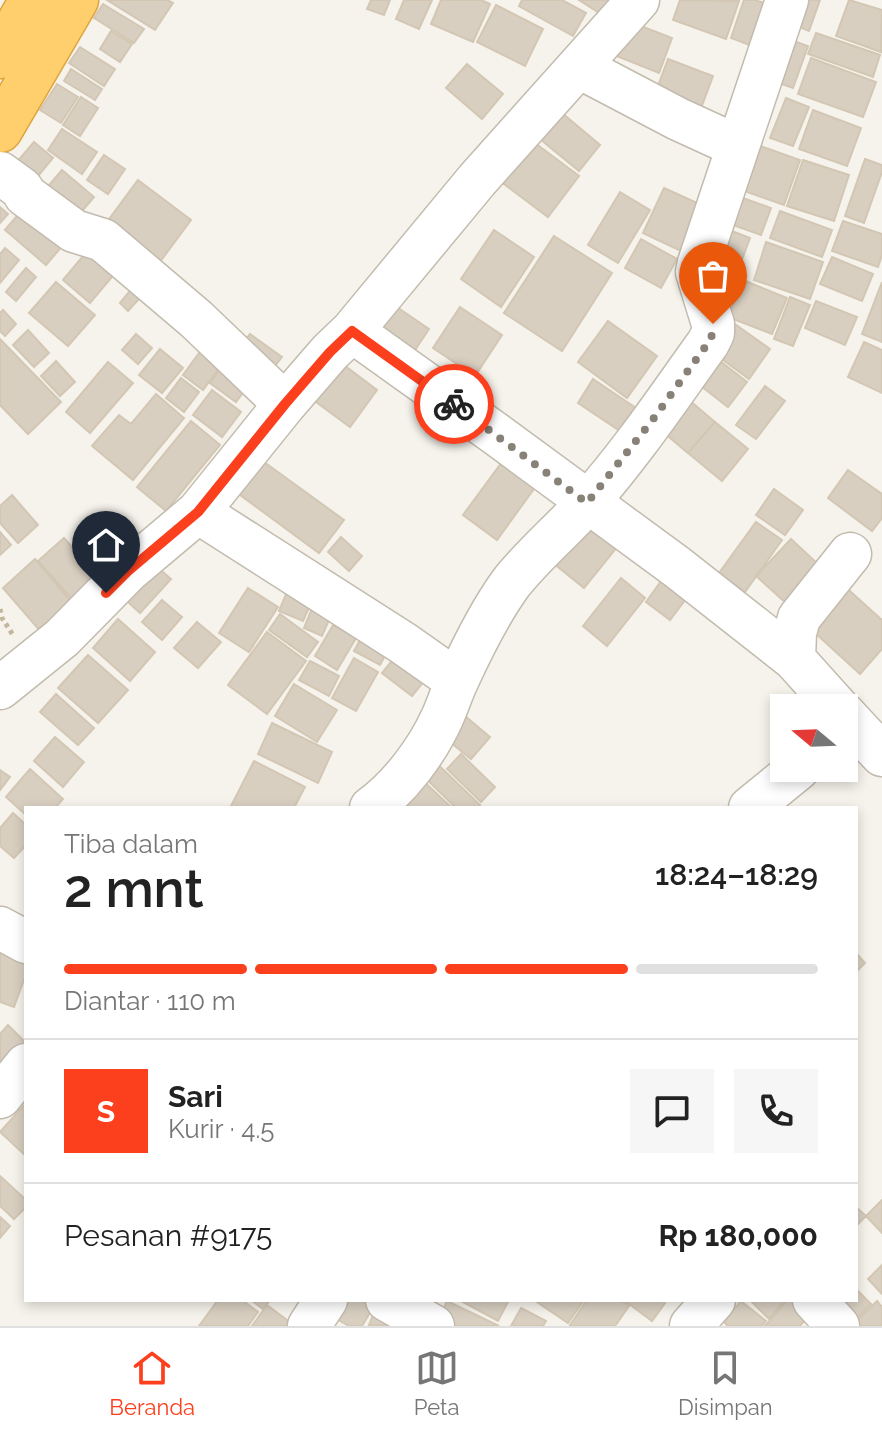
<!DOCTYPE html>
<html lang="id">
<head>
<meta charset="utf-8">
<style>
  body { margin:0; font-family:Raleway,sans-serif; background:#f6f6f6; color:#222; height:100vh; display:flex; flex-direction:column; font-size:30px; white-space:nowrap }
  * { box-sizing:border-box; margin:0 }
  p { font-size:26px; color:#767676 }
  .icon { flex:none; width:44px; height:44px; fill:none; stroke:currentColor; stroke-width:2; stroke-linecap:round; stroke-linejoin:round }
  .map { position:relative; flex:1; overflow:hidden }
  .panel { position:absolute; left:24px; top:806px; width:834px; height:496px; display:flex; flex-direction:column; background:#fff; border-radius:0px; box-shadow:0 4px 12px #0003 }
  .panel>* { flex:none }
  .needle { width:52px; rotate:289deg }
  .tools { position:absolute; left:770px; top:694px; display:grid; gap:16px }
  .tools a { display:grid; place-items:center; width:88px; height:88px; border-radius:0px; background:#fff; box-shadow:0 4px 12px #0003; font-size:40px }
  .pin { position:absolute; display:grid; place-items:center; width:68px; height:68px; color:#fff; margin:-82px -34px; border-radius:50% 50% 50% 0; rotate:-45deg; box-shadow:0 0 8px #0007 }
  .pin .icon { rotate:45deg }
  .courier { position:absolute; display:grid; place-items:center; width:80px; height:80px; margin:-40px; border:6px solid #fc3f1d; border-radius:50%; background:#fff; color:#222; box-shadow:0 2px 10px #0007 }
  .headline em { font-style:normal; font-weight:600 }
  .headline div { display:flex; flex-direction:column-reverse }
  .headline { display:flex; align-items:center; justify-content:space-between; height:136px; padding:0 40px }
  h1 { font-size:52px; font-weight:600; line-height:60px }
  .bar { display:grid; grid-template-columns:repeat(4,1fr); gap:12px 8px; align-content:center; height:96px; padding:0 40px }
  .bar i { height:10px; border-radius:6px; background:#e0e0e0 }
  .bar .current { background:#fc3f1d }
  .bar p { grid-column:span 4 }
  .line { display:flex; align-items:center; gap:20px; padding:0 40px; border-top:2px solid #e0e0e0 }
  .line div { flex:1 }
  .round { display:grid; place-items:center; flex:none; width:84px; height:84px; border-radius:0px; background:#f6f6f6 }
  .menu { display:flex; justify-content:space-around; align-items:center; height:112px; border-top:2px solid #e0e0e0; background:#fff; font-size:22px; color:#767676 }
  .menu a { display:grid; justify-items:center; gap:4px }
  .menu .current { color:#fc3f1d }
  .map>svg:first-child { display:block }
  .building { fill:#d8cfc1; stroke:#d3c7b4; stroke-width:2 }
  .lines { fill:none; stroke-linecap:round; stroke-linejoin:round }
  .minor-casing { stroke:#c2bbae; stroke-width:45 }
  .highway-casing { stroke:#e0a43c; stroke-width:47 }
  .path { stroke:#c4b79f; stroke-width:5; stroke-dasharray:4 4; stroke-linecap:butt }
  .minor { stroke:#fff; stroke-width:42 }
  .highway { stroke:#ffcf6e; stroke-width:44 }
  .done { stroke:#878178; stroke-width:8; stroke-dasharray:0 14.4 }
  .route { stroke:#fc3f1d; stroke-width:10 }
</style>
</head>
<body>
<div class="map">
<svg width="882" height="1326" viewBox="0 0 882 1326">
  <rect width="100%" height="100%" fill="#f6f3ec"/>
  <!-- building -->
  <path class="building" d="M107,0H167L173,3L155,30Z
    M371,0H390L384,15L367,9Z
    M404,0H432L419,29L396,19Z
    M441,0H481L490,4L473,42L431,24Z
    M522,0H562L586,13L573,36L519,6Z
    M579,0H610L601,14Z
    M680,0L739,1L726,39L673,20Z
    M744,0H755L767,4L752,46L731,38Z
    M795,0H820L809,31L787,22Z
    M849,0L882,10L881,52L836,36Z
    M103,4L144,29L134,43L94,18Z
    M496,5L543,29L525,66L477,42Z
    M623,19L672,38L659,73L609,53Z
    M111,31L132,44L120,62L100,49Z
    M816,33L880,55L873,77L808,54Z
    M785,38L808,46L793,88L770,80Z
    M80,47L115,69L104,86L69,63Z
    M811,58L876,82L863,117L798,94Z
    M668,59L713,76L700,111L655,94Z
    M467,64L503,94L482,119L446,88Z
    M71,69L102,89L95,100L64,81Z
    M57,84L78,97L61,123L40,110Z
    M81,97L98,108L80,136L63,125Z
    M786,98L809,107L793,146L770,138Z
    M556,108L600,145L579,171L534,134Z
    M813,110L861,128L847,166L799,149Z
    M62,129L97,152L82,174L48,150Z
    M527,137L579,176L548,217L496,178Z
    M746,141L800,160L784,205L730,186Z
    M34,142L53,158L29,187L9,171Z
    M104,155L125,169L108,194L87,180Z
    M865,159L882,165V172L864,223L845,216Z
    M803,160L849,175L834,221L787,206Z
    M62,170L94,197L71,224L39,197Z
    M138,180L191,220L151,274L98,234Z
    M664,188L706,207L685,253L643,233Z
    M620,192L650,210L618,263L588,245Z
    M726,192L771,208L761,235L716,219Z
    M29,202L70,237L46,265L5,230Z
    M0,207L8,214L0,223Z
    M780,211L832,230L822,257L770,238Z
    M843,221L882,234V255L878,267L832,251Z
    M714,224L750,238L738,270L702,257Z
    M494,230L534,257L501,307L461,279Z
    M554,236L612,273L562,351L504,313Z
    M641,239L677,259L661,288L625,268Z
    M766,242L823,262L810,299L754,280Z
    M94,243L121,266L90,303L63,280Z
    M5,248L19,260L0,283V254Z
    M832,257L873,274L862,301L820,284Z
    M26,268L36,277L16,301L6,292Z
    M743,280L787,298L772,334L728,317Z
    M138,281L148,289L128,311L120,303Z
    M56,282L95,315L68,346L29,313Z
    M882,282V342L862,334Z
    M790,297L810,305L793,346L774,339Z
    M388,301L429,329L407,362L365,334Z
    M816,301L857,317L845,345L805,328Z
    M460,307L502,335L475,376L433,348Z
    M3,310L16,324L5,336L0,331V313Z
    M608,321L657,356L627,398L578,362Z
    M732,322L770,349L749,379L711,351Z
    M28,330L49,353L34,367L13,345Z
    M136,334L152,348L138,364L122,350Z
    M250,334L282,357L268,375L236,353Z
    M0,339L61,402L28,434L0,405Z
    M864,342L882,350V393L848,377Z
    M160,349L183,368L162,393L139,375Z
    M202,349L222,364L203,390L183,375Z
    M711,354L747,382L728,407L692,379Z
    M56,361L75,382L60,396L41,376Z
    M108,362L133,383L90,433L66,412Z
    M340,362L377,390L350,427L312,399Z
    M224,364L250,383L236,402L210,383Z
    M181,378L199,392L184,412L166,398Z
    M593,379L636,408L620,431L578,403Z
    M765,386L785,401L756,439L736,425Z
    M212,390L241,412L222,437L193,415Z
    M156,394L184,418L133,480L92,446L119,415L131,424Z
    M682,394L715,422L688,453L656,426Z
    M191,421L220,445L166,511L137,487Z
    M715,422L748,449L722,481L688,453Z
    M505,458L539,482L497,540L463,515Z
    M260,459L344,520L319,553L236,492Z
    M848,470L882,494V518L872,531L828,498Z
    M774,489L803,510L785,535L756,515Z
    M12,495L38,525L18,543L0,523V506Z
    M590,516L622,541L584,588L553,563Z
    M756,522L782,540L745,592L719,573Z
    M0,532L11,545L0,555Z
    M341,537L362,556L349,571L328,552Z
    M64,538L98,576L72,599L38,561Z
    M791,539L820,566L786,603L756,576Z
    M147,558L171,579L140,613L117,592Z
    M35,559L74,605L42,633L3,588Z
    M664,577L689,595L670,620L646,602Z
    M621,578L645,598L607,646L583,626Z
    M840,582L882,620V649L860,674L803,622Z
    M248,588L278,607L249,652L219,633Z
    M287,592L311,603L303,621L279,611Z
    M162,600L182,617L162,640L142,622Z
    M313,606L332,613L322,636L304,628Z
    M280,614L318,642L307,657L269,630Z
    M118,619L155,652L130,681L93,648Z
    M197,622L221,642L198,668L174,648Z
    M333,625L356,638L337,670L315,656Z
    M267,632L306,661L267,714L228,685Z
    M361,638L387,652L380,665L354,651Z
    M88,655L128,690L98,723L58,688Z
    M395,657L425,680L412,696L382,673Z
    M354,658L378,672L356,711L332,698Z
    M310,661L339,676L329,696L299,680Z
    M294,684L337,710L317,742L275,716Z
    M56,694L94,728L78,745L40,712Z
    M458,710L490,737L471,759L439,733Z
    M272,723L332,752L318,783L258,754Z
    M55,737L84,762L63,787L34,761Z
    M427,754L480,805L477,808H456L414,767Z
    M461,754L495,787L481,802L447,769Z
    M254,761L305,787L294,808H235L231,806Z
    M30,769L63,799L55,808H26V815L6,797Z
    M0,770L10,777L0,790Z
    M420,778L452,808H410L400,799Z
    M13,813L26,825V845L14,858L0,846V828Z
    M0,950L26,960V974L14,1007L0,1002Z
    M856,953L865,963L856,972Z
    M8,1025L26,1043V1046L0,1074V1034Z
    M26,1103V1156L0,1132Z
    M0,1176L26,1200V1207L14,1219L0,1206Z
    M882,1200V1233L866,1216Z
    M856,1207L866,1216L856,1226Z
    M0,1217L10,1226L0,1238Z
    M882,1265V1294L868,1279Z
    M856,1289L871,1304L852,1323L840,1300H856Z
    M218,1300H242L258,1312L248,1326H199Z
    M251,1300H270L263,1309Z
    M336,1300H375L377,1301L362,1326H349L328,1314Z
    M462,1300H509L498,1321L461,1301Z
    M534,1300H584L568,1323Z
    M587,1300H620L629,1306L615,1326H572L570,1325Z
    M624,1300H662L665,1303L652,1321Z
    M750,1300H785L769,1319Z
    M787,1300H810L817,1306L800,1326H765Z
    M447,1301L499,1326H441L436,1324Z
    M741,1301L766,1321L762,1326H728L724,1322Z
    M877,1301L882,1307V1326H852Z
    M378,1303L427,1326L369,1325Z
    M267,1305L295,1326H252Z
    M521,1308L546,1321L543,1326H511Z"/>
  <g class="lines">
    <!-- minor casing -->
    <g class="minor-casing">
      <path id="minor" d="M579,67L678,119L737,146
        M0,173L22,189L25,195L74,231L103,240L196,319L285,404
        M352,331L496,434L677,567L794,659L838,708
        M198,512L403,643L457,681
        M794,659L795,633L799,618L850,554
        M0,688L62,638L128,571L198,512L285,404L330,352L352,331L477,180L638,0
        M844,714L882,755
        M371,808C400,787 427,751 442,718C448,705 452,691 458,679C473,646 490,612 511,583C534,554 562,531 587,503C631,454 669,397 708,343L713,333V324L697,272L699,263L787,0
        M750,808L799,768
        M0,928L26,942
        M0,1097L26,1065
        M387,1300L433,1326
        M814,1300L838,1326
        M309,1326L326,1300
        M691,1326L714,1300"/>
    </g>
    <!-- highway casing -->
    <g class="highway-casing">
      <path id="highway" d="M0,56L32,0
        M0,130L76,0"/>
    </g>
    <!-- path -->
    <path class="path" d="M0,609L2,618L13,635"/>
    <!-- minor -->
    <use href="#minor" class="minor"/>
    <!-- highway -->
    <use href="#highway" class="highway"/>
  </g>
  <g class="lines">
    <!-- done -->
    <path class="done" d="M454,404L587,503L654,418L708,343L713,333V324"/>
    <!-- route -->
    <path class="route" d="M106,593L128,571L198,512L285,404L330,352L352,331L454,404"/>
  </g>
</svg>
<div class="tools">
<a><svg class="needle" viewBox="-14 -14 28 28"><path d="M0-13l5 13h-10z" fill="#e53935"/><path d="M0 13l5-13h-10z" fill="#767676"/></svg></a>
</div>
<div class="pin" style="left:713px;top:324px;background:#ea580c"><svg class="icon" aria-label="bag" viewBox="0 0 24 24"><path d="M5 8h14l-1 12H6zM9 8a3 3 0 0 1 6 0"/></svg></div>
<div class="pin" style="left:106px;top:593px;background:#1f2937"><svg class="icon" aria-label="home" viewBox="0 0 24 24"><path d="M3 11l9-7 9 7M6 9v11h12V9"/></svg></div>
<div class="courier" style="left:454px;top:404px"><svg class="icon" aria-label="bike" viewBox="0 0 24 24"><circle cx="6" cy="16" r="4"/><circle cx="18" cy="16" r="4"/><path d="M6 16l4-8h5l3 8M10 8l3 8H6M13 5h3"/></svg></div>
<section class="panel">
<div class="headline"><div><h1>2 mnt</h1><p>Tiba dalam</p></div><em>18:24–18:29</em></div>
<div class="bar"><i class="current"></i><i class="current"></i><i class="current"></i><i></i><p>Diantar · 110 m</p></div>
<div class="line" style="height:144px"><b class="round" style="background:#fc3f1d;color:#fff">S</b><div><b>Sari</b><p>Kurir · 4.5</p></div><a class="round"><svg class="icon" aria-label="chat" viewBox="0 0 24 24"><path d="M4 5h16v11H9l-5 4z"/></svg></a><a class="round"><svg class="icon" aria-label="phone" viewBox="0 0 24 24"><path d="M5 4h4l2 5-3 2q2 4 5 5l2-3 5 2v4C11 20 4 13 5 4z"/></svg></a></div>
<div class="line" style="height:104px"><div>Pesanan #9175</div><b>Rp 180,000</b></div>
</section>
</div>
<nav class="menu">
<a class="current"><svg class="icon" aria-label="home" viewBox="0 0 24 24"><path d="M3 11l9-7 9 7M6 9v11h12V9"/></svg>Beranda</a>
<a><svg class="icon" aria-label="map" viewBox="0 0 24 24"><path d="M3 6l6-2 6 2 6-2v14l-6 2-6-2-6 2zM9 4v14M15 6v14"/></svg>Peta</a>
<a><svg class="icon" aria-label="saved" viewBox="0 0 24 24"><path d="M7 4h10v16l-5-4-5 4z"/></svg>Disimpan</a>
</nav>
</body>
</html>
